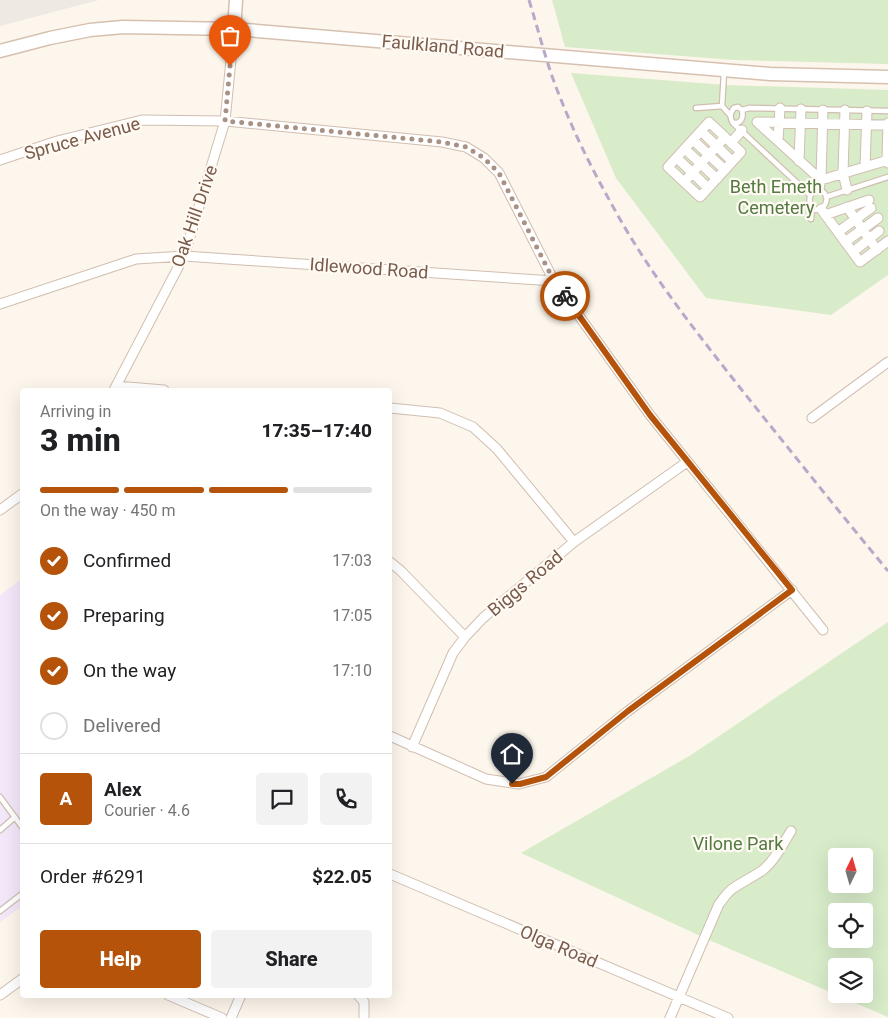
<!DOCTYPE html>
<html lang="en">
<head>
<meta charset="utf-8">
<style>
  body { margin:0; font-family:Roboto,sans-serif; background:#f2f2f2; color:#202124; height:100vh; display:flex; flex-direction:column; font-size:19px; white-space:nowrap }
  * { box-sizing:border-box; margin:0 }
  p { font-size:16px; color:#757577 }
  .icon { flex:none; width:28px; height:28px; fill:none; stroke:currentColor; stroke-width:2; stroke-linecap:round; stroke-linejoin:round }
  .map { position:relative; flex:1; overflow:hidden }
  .panel { position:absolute; left:20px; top:388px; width:372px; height:610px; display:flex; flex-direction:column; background:#fff; border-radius:5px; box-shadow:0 5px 20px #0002 }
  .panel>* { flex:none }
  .needle { width:32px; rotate:5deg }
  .fabs { position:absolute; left:828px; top:848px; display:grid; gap:10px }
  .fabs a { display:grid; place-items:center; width:45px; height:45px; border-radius:5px; background:#fff; box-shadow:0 5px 20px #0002; font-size:25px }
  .pin { position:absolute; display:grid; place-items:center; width:42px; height:42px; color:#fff; margin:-51px -21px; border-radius:50% 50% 50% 0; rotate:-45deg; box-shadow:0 0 5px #0007 }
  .pin .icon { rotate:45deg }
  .courier { position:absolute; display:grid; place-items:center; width:50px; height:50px; margin:-25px; border:4px solid #b45309; border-radius:50%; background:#fff; color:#222; box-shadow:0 1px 6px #0007 }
  .headline em { font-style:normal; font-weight:800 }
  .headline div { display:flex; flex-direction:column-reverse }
  .headline { display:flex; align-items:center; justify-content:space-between; height:85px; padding:0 20px }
  h1 { font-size:32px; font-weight:800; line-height:38px }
  .bar { display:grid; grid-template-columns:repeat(4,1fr); gap:8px 5px; align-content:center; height:60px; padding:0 20px }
  .bar i { height:6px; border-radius:4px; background:#e0e0e0 }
  .bar .on { background:#b45309 }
  .bar p { grid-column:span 4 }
  .line { display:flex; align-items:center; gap:12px; padding:0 20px; border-top:1px solid #e0e0e0 }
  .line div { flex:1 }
  .round { display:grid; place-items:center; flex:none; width:52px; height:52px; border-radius:5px; background:#f2f2f2 }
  ol { padding:0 20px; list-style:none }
  li { display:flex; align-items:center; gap:15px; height:55px }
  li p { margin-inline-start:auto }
  li .icon { padding:5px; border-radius:50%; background:#b45309; color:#fff; stroke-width:4 }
  li:last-child { color:#757577 }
  li i { width:28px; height:28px; border:2px solid #e0e0e0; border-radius:50% }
  .button { display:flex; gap:10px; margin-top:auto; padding:10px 20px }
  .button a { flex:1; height:58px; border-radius:5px; background:#b45309; color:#fff; font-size:20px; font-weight:800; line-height:58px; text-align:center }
  .button a+a { background:#f2f2f2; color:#202124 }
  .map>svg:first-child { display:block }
  .industrial { fill:#efe9e4 }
  .education { fill:#f3e8fa }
  .green { fill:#d8ecc9; fill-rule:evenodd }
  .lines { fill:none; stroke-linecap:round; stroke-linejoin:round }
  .lane-casing { stroke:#d1beb0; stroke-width:7 }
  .street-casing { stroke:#d1beb0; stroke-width:11 }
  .secondary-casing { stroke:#d6c0b0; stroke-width:15 }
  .lane { stroke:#fff; stroke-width:4.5 }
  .street { stroke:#fff; stroke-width:9 }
  .secondary { stroke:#fff; stroke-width:12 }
  .rail { stroke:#b9a8c9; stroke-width:3; stroke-dasharray:8 5; stroke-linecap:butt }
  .done { stroke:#a89285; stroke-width:5; stroke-dasharray:0 9 }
  .route { stroke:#b45309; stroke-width:6 }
  .labels { text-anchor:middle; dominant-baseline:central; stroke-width:4.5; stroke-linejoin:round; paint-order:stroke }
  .street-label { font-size:18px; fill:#7a5c4d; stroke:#fffaf3 }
  .park-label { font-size:18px; fill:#537a41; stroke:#fffaf3 }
</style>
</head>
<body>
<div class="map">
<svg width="888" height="1018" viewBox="0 0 888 1018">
  <rect width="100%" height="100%" fill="#fdf6ec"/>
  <!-- industrial -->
  <path class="industrial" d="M0,0H99L0,26Z"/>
  <!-- education -->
  <path class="education" d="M22,579V906L0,922V595Z"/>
  <!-- green -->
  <path class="green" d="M552,0H888V64L734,60L565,47Z
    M571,73L726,85L888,90V275L831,315L706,298L616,178Z
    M888,622V1017L709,940L521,853L691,755ZM836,856H864V884H836ZM836,911H864V939H836ZM836,966H864V994H836Z"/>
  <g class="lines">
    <!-- lane casing -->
    <g class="lane-casing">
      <path id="lane" d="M724,72L722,106L730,115
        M738,107L742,110C744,118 741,124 733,123C729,117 730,113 734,108Z
        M696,108L722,106
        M742,110L749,108L888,111
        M733,123L810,195
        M817,189C831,192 829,209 815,210C807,204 808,193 817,189Z
        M826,197L888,177
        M811,219L812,208
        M0,797L22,827
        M0,830L15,817
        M0,911L22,894"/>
    </g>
    <!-- street casing -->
    <g class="street-casing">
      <path id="street" d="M845,110L843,173L847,190
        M709,122L741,152L700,197L668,167Z
        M757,122L821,180L888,160
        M757,122L888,125
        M888,123L887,160L888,163
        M701,131L732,161
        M693,140L725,170
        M778,141L780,108
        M731,143L742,130
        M685,149L717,179
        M677,158L708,188
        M0,160L57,141L142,120L225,121L442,142L466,147L484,158L499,173L554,281L650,415L823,630
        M799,161L801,109
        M865,167L867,111
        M684,182L725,137
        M819,189L821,178L823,110
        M847,207L877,250
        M821,209L860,262L888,241
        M825,215L869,200
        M838,232L871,208
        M845,242L878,218
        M853,252L879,231
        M0,304L136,259L184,256L554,281
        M116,386L164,390
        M114,390L184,256L225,121L234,29
        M390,408L440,413L473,427L497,449L574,542
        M812,418L888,362
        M0,510L22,494
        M390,562L401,571L465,637
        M390,736L486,779L519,784L546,777L628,711L792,590
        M412,747L453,653L465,637L483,618L574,542L687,462
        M390,874L728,1018
        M0,995L22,979
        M168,995L222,1018
        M358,995L364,1002V1018
        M231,1018L241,995
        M670,1018L719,904C723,899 727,893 732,889C742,882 753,877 763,870C775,860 783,844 791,831"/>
    </g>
    <!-- secondary casing -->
    <g class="secondary-casing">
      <path id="secondary" d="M234,29L236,0
        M0,51L50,38L90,30L123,27L234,29L770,74L888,77"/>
    </g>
    <!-- lane -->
    <use href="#lane" class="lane"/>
    <!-- street -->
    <use href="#street" class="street"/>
    <!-- secondary -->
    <use href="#secondary" class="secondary"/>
    <!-- rail -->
    <path class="rail" d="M529,0C539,32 547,66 560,97C574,133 592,169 611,203C648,272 697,333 745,394C793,454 840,513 888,571"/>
  </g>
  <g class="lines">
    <!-- done -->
    <path class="done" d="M230,66L225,121L442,142L466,147L484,158L499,173L554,281L565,296"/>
    <!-- route -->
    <path class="route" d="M512,784H520L546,777L628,711L792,590L650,415L565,296"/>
  </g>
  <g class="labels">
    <!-- street labels -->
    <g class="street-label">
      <text transform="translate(443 46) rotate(5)">Faulkland Road</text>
      <text transform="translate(82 138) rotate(-15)">Spruce Avenue</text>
      <text transform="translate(194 216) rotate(-71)">Oak Hill Drive</text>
      <text transform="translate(369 268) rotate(4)">Idlewood Road</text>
      <text transform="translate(525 583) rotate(-40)">Biggs Road</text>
      <text transform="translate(559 946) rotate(23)">Olga Road</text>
    </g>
    <!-- park labels -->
    <g class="park-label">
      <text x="776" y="186">Beth Emeth<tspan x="776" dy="21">Cemetery</tspan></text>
      <text x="738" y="843">Vilone Park</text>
    </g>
  </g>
</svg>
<div class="fabs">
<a><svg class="needle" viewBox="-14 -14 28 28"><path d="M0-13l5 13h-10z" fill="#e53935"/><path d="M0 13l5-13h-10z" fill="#757577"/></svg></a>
<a><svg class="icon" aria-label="locate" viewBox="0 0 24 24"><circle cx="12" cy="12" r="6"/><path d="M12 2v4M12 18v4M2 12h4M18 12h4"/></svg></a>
<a><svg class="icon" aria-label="layers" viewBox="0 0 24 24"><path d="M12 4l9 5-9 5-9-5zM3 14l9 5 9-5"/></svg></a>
</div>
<div class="pin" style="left:230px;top:66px;background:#ea580c"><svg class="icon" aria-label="bag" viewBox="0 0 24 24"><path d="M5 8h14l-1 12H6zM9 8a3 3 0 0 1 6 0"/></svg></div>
<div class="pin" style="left:512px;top:784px;background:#1f2937"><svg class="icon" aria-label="home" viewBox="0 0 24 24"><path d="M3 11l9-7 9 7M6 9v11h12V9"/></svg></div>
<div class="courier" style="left:565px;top:296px"><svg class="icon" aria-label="bike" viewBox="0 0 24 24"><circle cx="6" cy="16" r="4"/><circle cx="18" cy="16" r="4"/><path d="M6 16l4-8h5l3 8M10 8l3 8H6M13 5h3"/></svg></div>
<section class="panel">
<div class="headline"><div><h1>3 min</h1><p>Arriving in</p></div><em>17:35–17:40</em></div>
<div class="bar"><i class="on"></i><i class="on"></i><i class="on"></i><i></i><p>On the way · 450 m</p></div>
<ol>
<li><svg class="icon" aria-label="check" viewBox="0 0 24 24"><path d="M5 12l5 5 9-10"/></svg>Confirmed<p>17:03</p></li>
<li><svg class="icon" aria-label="check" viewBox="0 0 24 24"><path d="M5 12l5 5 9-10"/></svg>Preparing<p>17:05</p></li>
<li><svg class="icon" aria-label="check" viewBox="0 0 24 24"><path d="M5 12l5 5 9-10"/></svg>On the way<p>17:10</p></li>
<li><i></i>Delivered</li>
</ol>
<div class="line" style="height:90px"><b class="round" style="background:#b45309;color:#fff">A</b><div><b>Alex</b><p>Courier · 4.6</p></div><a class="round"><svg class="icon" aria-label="chat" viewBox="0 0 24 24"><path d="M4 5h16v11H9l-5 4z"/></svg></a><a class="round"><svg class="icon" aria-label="phone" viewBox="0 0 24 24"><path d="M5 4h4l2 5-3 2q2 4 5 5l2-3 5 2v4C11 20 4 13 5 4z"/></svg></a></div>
<div class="line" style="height:65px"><div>Order #6291</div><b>$22.05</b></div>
<div class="button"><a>Help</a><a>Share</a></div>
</section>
</div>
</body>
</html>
